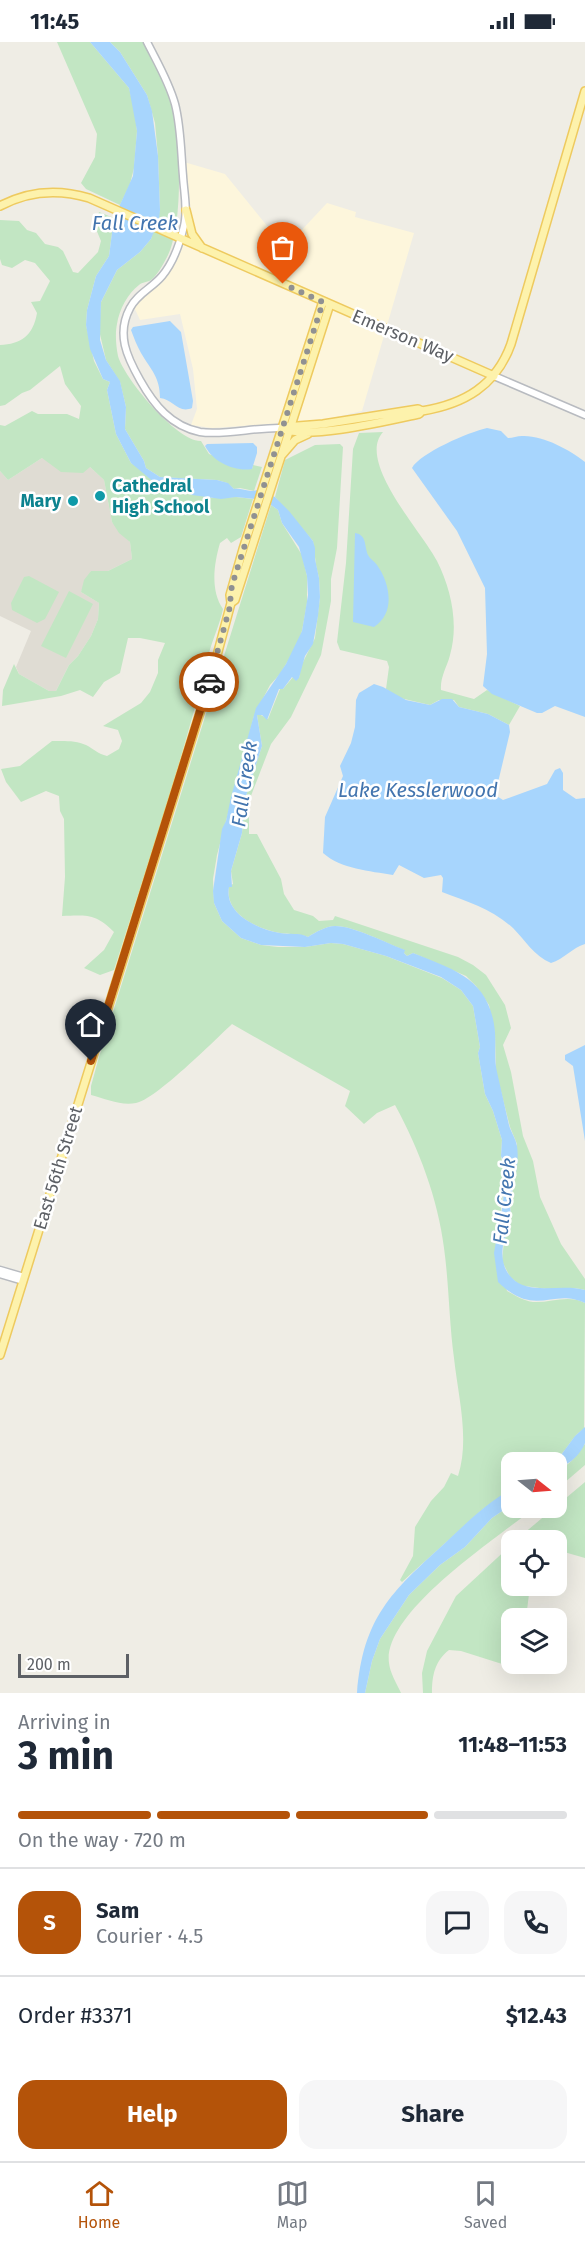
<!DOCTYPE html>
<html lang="en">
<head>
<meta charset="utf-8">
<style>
  body { margin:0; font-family:"Fira Sans",sans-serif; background:#f6f6f7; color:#1f2937; height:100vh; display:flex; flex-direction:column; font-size:22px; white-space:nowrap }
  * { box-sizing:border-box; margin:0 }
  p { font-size:20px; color:#747a83 }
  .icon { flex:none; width:33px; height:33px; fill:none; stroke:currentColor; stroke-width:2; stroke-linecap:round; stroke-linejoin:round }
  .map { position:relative; height:1651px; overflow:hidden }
  .drawer { display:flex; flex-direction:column; background:#fff; flex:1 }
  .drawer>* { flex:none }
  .needle { width:39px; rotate:107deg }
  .buttons { position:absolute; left:501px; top:1410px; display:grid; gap:12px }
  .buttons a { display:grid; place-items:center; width:66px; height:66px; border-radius:12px; background:#fff; box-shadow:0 6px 24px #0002; font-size:30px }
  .scale { position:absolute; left:18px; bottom:15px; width:111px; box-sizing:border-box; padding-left:6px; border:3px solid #5d6065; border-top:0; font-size:16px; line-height:21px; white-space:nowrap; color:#5d6065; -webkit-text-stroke:4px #fff; paint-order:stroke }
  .pin { position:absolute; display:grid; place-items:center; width:51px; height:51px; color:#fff; margin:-62px -26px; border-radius:50% 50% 50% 0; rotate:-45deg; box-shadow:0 0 6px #0007 }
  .pin .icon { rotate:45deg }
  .courier { position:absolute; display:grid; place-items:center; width:60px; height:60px; margin:-30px; border:4px solid #b45309; border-radius:50%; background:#fff; color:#222; box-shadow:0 2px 8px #0007 }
  .overview em { font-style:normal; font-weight:700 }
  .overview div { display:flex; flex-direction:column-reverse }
  .overview { display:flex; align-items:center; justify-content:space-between; height:102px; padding:0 18px }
  h1 { font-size:39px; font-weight:700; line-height:45px }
  .bar { display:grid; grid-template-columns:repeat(4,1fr); gap:9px 6px; align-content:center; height:72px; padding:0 18px }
  .bar i { height:8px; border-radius:4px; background:#e0e1e3 }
  .bar .current { background:#b45309 }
  .bar p { grid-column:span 4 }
  .line { display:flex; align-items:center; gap:15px; padding:0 18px; border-top:2px solid #e0e1e3 }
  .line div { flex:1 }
  .round { display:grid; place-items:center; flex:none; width:63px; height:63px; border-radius:18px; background:#f6f6f7 }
  .cta { display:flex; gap:12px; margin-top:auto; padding:12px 18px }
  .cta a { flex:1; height:69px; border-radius:18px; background:#b45309; color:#fff; font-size:24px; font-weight:700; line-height:69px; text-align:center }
  .cta a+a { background:#f6f6f7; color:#1f2937 }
  .status { display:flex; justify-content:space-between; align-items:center; height:42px; padding:0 30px; background:#fff; direction:ltr }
  .status svg { height:16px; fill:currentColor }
  .dock { display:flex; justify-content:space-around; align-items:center; height:84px; border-top:2px solid #e0e1e3; background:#fff; font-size:16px; color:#747a83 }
  .dock a { display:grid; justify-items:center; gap:3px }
  .dock .current { color:#b45309 }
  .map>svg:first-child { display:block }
  .commercial { fill:#fdf6dc }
  .education { fill:#dfdcd3 }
  .green { fill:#c2e6c3 }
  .water { fill:#a7d5fd }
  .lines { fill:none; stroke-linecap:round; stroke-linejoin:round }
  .secondary-casing { stroke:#b8bbc0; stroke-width:9 }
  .primary-casing { stroke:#eeca5f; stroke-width:10 }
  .secondary { stroke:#fff; stroke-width:6 }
  .primary { stroke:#fdf2ac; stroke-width:7 }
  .done { stroke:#909192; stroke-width:6; stroke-dasharray:0 10.8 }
  .route { stroke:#b45309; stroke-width:8 }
  .culture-dot { fill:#0f9aa8; stroke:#fff; stroke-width:2 }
  .labels { text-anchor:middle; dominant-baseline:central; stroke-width:5; stroke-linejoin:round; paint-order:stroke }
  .street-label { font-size:18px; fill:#5d6065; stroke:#fff }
  .culture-label { font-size:18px; font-weight:bold; fill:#0d838f; stroke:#fff; text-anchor:start }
  .water-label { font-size:20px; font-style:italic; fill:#4375af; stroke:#fff }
</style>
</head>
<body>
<div class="status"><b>11:45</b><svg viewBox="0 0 49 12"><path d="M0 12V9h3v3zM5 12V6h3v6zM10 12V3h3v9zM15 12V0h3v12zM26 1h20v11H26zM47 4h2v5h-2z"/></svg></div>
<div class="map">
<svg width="585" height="1651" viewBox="0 0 585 1651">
  <rect width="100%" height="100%" fill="#efede5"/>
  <!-- commercial -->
  <path class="commercial" d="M184,120L225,132L285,206L327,161L356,170L355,175L414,191L362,369L319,379L212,386L191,383L197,367L193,327L180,272L140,278L134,265L162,238L187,184Z"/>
  <!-- education -->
  <path class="education" d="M42,416L90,425L104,438L112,480L130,500L132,517L108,529H91L81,550L99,561L98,577L91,594L78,614L69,623L56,649H49L19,632L16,625L31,589L0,574V429L8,438Z"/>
  <!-- green -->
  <path class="green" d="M57,0H90L129,46L134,66L137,89L134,126L130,142L120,163L86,147L81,141L95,115L97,92Z
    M110,0H143C153,19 164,38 170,58C181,93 184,183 167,215C164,221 157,234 151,238C148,240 142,240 139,243C128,251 119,268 117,282C115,291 116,304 118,314C124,336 177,400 201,399L209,412L252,427L253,423L262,425L254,449L240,446L234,447L227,441L217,438L160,435L146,426L144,419L125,387L126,365L120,340L106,318L99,288L101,260L117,228L140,210L151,197L160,168L158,114L155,81L147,53L120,10Z
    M99,170L114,176L109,214L96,234L87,268L86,283L94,319L103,337L110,340L107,348L116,392L131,421L171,446H178L187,451L213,456L236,455L253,457L241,495L231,501L227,496L220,501C214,522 210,548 223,567C220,582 213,596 209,611C183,718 147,823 114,928L100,933L84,926L104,908L114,890C96,872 88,873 62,874L65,835L64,777L60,769L59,754L46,749L21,760L6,740L1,727L20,724L52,699C62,699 76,698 86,703C94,707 98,712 107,714L119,707L122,699L118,688L103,684L141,661L150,650L158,631V618L165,601L140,596H128L120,631L104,640L93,655L80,648L61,654L2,664L3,648L14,622L19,632L49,649H56L69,623L78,614L91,594L98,577L99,561L81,550L84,538L91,529H108L132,517L130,500L119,491L112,480L104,438L90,425L83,431L61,430L42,416L8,438L0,429V383L5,384L32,369L38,372H67L79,377L81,364L65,342L60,324L30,348L22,351L5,363L0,364V303C21,302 33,294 37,271L31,260L40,259L50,239L35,221L25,218L12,226L2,223L0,217V178L19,179L27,188L36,191L45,202L58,205L63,209L73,230L78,231L98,210L101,199L93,180L97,178Z
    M383,390C356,420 423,491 437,519C451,547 459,582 450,613C447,625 440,635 441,648L474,657L487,648L520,664L509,683L488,672L459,665L454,658H439L430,663L400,656L386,647L389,625L387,619L340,608L337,600L346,521L353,407L359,391Z
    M340,402L343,405L337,506L331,537V559L321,613L291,675L271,702L249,759V792H257L281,837L284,852L294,868L313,874L319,879L333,878L335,874L458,915L473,923L486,933L505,963L511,986L503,1003L511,1030L523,1094L533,1119L540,1155L561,1202L585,1237V1248C573,1244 563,1248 550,1247C542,1247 530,1244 521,1244L510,1235L502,1219L504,1199L511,1175L510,1162L515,1138L517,1102L510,1085L496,1030L495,992L489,963L476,944L466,934L413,911L407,914L404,911V908C386,901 354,884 335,884C326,884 316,890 308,895C298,891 290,893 280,891C257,887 224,872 229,844L233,842L231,829L242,791L245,757L262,704L257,673L259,672L268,677L280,647H283L293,635L299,636L301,624L315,596L320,555L319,536L316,523L313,499L275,455L285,418L315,403Z
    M271,463L278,468L282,481L302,513L307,534V561L302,589L297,604L280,632L270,643L254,674L217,813L213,837L214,861L222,879L241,896L261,903L278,905H305L331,901L343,902L386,914L442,936L461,948L473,964L480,1005L478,1011L485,1052L493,1069L502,1098L501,1114L505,1137L497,1197L507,1249C516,1254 524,1259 533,1260C551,1261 568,1252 585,1261L584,1387C575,1392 571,1400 565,1408C552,1425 531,1420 512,1420L511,1448L483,1467L402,1540L400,1538L413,1514L415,1485L431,1459L444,1445L451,1431L458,1434C470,1397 458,1354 454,1316C449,1279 449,1242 444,1206C438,1157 419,1107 395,1063L377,1071L364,1082L345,1064L350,1049L232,982C215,998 155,1058 136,1061C121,1064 106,1057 91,1053V1044L99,1015Z
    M29,534L59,550L45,577L37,581L12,568L11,561L24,535Z
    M69,549L93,562L66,616L41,604Z
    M585,1402V1423L557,1447C556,1422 563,1430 576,1414C579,1410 581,1406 585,1402Z
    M585,1440V1516L557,1508L556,1498H516Z
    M511,1463L512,1466H534C499,1495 382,1570 389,1621C390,1631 397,1642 401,1651H365L372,1619L380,1597L409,1553L440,1523L465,1505L492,1476Z
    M511,1503L512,1544H530L526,1576H512V1622H533L532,1628L527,1630L461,1609L449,1608C435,1619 432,1633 432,1651H423L422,1631L427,1609L456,1554Z"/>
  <!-- water -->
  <path class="water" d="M90,0H110L120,10L147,53L152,69L158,114L160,168L159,177L151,197L140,210L117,228L101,260L100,298L106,318L120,339L126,365L125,387L144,419L146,426L160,435L217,438L228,441L234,447C242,446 250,451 257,448L275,455L289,469L313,499L315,506V517L319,536L320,555L318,574L313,602L305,614L299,636L296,639L292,635L283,647H279L267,678L262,673H257L262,704L245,757L242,791L231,829L232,845H229C224,872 258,887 280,891C290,893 299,890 308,895C316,890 326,884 335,884C354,884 386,901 405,908L404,911L407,914L413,911C455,928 490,937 495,990C496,1003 494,1018 497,1030C501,1048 505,1065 509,1083C511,1090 516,1097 517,1104C520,1124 512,1144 510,1163C510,1168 511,1172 511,1177C511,1183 508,1188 506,1194C500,1207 501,1226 512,1236C529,1254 562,1241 585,1248V1261C552,1245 536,1277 498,1240L494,1211L503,1161L505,1125L501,1114L502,1098L493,1069L485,1052L478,1011L480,1005L473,964L461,948L441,935L386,914L343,902L331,901L305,905L261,903L241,896L222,879L214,861L213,849L222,787L226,779L231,755L256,666L286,622L302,589L308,553L307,534L299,505L282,481L278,468L271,463L255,457L236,455L221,457L192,453L178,446L167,448L161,446L131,421L116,392L107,348L110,340L103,337L90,307L86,283L87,268L96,234L109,214L114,176L133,134L137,89L129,46Z
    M170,279L181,290L193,359L192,366C178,372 173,357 160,356C160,335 151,328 141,311C137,304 134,296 131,288L133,285Z
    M487,386L501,389L508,396C513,396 517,394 522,394C543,393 570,408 585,420V675L555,664L542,671H537L492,652L483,644L487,612L485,546L457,489L412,426C420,411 469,390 487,386Z
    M253,401L257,405V411L252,427C235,430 213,420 205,404L207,402Z
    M355,491C367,493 364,503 368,513C370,517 374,519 377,523C390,541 396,571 374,585L353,580Z
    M374,642L383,645L406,658L430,663L442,657H452L459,665L488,672L509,683L510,690L495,753L503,758L547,742L555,728L560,726L563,731V748L576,757L585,756V902C572,906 564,917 551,921C534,914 525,898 513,886C492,867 468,860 442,850L443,836L441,833L424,836L399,823L393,833C370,829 341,827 323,811L325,775L343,734L340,724L351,701L355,685L356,658L359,651Z
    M585,1003V1099L573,1024L565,1018V1013Z
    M585,1385C585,1390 585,1397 585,1401C583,1408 572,1421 564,1423L557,1432L556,1420H551L561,1413L575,1394Z
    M511,1447V1463L492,1476L465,1505L440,1523L409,1553L380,1597L372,1619L365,1651H357C363,1576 391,1550 444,1502C465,1482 486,1462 511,1447Z"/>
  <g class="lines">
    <!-- secondary casing -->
    <g class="secondary-casing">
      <path id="secondary" d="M147,0C157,20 169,40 175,62C181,85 181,111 183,134C184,151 188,168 184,184C180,201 173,221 162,234C152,246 137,252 130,266C116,292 127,315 140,338C154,363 171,384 200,390C223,394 256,385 282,386
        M494,334L585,373
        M0,1228L24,1235
        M0,1232L23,1239"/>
    </g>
    <!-- primary casing -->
    <g class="primary-casing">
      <path id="primary" d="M0,164C28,149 59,147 89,156L494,334
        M186,168L192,192L202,206
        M285,385L323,382L418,367L422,369
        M282,386C303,399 391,378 419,372L422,369C464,362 496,344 511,302L585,49
        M282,413L295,398L308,392
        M231,561L235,558L330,262
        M0,1313L212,632L231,561L230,553L243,507L323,259"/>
    </g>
    <!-- secondary -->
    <use href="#secondary" class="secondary"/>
    <!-- primary -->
    <use href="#primary" class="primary"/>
  </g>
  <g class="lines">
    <!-- done -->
    <path class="done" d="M209,640L231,561L230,553L233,540L323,260L283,242"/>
    <!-- route -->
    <path class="route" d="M91,1019L209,640"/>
  </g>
  <!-- markers -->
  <g class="culture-dot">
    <circle cx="100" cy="454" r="6"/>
    <circle cx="73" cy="459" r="6"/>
  </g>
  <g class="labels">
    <!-- street labels -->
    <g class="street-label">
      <text transform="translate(403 294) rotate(23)">Emerson Way</text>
      <text transform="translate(58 1126) rotate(-73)">East 56th Street</text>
    </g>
    <!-- culture labels -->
    <g class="culture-label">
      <text x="112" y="444">Cathedral<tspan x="112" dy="21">High School</tspan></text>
      <text x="61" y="459" text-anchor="end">Mary</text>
    </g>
    <!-- water labels -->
    <g class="water-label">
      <text x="135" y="181">Fall Creek</text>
      <text transform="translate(244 742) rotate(-82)">Fall Creek</text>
      <text x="418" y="748">Lake Kesslerwood</text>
      <text transform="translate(504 1159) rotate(-84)">Fall Creek</text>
    </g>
  </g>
</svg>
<div class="buttons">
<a><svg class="needle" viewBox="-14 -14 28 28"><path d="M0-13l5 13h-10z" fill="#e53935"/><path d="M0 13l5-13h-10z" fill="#747a83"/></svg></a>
<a><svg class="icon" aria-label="locate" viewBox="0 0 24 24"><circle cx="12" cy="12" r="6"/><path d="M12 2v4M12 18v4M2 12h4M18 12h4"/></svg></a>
<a><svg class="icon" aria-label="layers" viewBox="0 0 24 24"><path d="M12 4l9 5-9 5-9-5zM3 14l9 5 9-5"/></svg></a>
</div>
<div class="scale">200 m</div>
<div class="pin" style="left:283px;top:242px;background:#ea580c"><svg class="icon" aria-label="bag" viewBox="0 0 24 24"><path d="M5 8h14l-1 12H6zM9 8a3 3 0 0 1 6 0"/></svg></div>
<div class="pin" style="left:91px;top:1019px;background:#1f2937"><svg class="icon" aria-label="home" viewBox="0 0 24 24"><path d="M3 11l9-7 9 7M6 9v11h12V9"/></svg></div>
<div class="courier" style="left:209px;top:640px"><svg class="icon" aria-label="car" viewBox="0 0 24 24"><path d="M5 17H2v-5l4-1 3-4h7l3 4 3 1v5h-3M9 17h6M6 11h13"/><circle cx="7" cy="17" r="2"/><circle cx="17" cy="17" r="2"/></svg></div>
</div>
<section class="drawer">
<div class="overview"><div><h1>3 min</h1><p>Arriving in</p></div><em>11:48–11:53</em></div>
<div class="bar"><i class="current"></i><i class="current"></i><i class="current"></i><i></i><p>On the way · 720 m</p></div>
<div class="line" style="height:108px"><b class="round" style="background:#b45309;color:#fff">S</b><div><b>Sam</b><p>Courier · 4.5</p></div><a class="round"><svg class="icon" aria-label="chat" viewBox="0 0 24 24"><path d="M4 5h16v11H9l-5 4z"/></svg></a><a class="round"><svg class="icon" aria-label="phone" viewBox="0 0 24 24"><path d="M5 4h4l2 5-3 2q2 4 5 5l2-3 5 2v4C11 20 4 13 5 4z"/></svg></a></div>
<div class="line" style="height:78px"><div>Order #3371</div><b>$12.43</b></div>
<div class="cta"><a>Help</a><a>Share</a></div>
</section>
<nav class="dock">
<a class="current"><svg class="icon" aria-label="home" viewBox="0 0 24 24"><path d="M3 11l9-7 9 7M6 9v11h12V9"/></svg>Home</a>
<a><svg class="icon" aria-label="map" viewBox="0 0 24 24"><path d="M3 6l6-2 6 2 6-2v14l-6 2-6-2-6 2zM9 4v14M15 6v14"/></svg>Map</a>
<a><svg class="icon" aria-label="saved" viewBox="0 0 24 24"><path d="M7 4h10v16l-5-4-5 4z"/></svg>Saved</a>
</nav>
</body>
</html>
